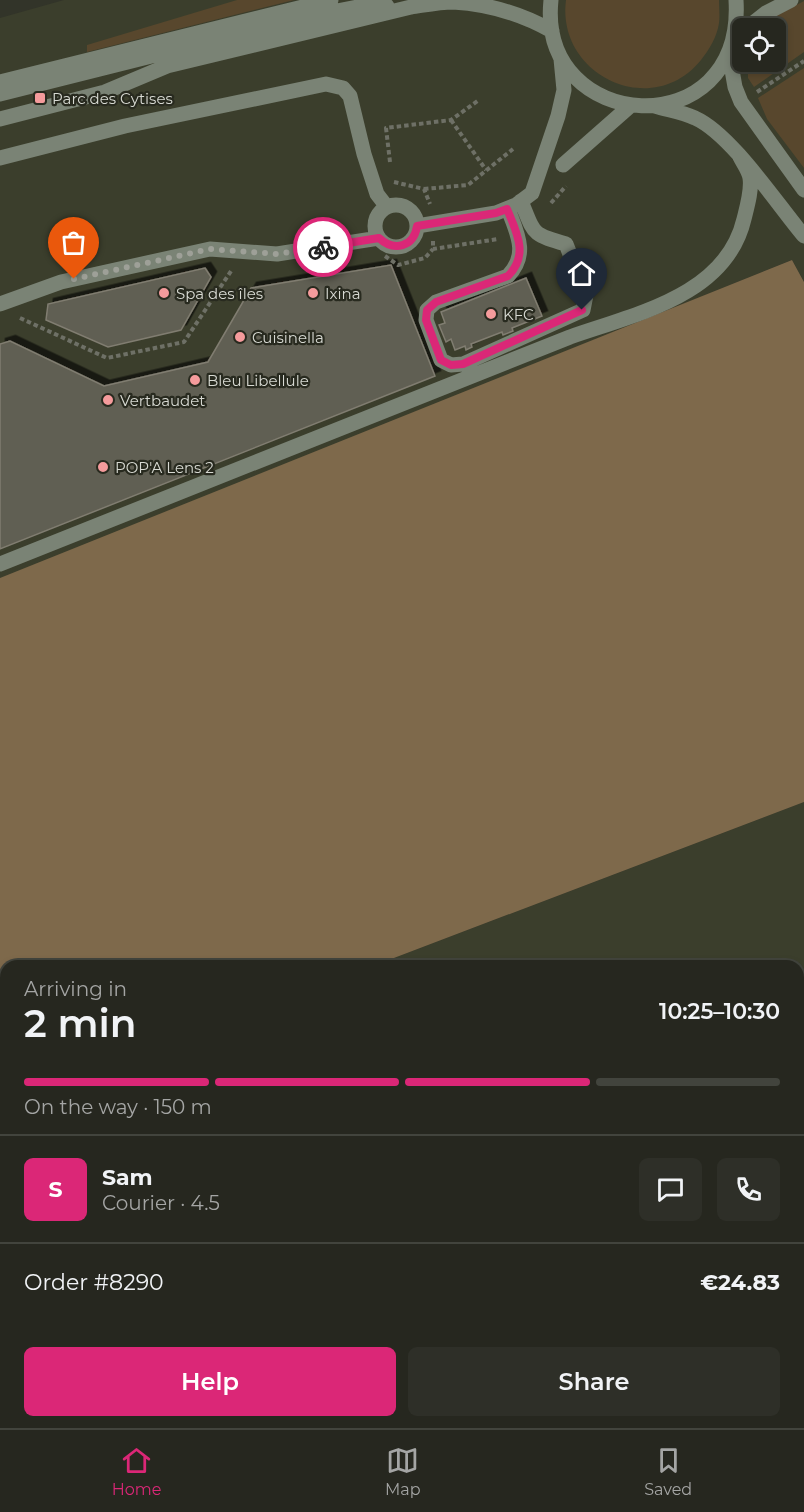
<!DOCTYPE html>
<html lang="en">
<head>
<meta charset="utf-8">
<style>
  body { margin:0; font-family:Montserrat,sans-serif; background:#2e2f28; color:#f1f3f6; height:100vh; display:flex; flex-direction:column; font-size:22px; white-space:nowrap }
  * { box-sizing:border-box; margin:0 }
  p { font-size:20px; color:#a4a5a4 }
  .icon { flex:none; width:33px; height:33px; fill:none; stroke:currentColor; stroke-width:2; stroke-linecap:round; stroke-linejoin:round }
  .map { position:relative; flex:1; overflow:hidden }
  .panel { position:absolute; left:0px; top:960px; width:804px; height:468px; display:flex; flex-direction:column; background:#26271f; border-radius:18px 18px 0 0; box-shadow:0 3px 9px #0003,0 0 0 2px #42443d }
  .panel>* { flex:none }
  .fabs { position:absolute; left:732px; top:18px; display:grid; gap:12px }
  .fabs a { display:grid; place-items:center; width:54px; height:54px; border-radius:9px; background:#26271f; box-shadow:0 3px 9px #0003,0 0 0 2px #42443d; font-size:30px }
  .pin { position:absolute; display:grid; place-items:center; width:51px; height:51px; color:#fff; margin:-62px -26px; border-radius:50% 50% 50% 0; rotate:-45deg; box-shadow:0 0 6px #0007 }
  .pin .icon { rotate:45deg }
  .courier { position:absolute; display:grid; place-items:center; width:60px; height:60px; margin:-30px; border:4px solid #db2777; border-radius:50%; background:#fff; color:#222; box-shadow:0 2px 8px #0007 }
  .headline em { font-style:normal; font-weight:600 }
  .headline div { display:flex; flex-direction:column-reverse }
  .headline { display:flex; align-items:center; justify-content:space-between; height:102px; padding:0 24px }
  h1 { font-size:39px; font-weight:600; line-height:45px }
  .bar { display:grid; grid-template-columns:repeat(4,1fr); gap:9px 6px; align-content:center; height:72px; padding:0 24px }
  .bar i { height:8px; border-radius:4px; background:#42443d }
  .bar .active { background:#db2777 }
  .bar p { grid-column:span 4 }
  .line { display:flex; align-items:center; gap:15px; padding:0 24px; border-top:2px solid #42443d }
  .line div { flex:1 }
  .round { display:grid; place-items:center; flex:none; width:63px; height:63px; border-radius:9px; background:#2e2f28 }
  .action { display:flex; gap:12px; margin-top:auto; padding:12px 24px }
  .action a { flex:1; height:69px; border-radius:9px; background:#db2777; color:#fff; font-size:24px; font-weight:600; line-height:69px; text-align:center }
  .action a+a { background:#2e2f28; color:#f1f3f6 }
  .menu { display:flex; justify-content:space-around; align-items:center; height:84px; border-top:2px solid #42443d; background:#26271f; font-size:16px; color:#a4a5a4 }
  .menu a { display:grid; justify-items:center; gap:3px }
  .menu .active { color:#db2777 }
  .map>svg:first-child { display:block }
  .built { fill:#3b3e2c; fill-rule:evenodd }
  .green { fill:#58472d }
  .forest { fill:#7e694b }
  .building { fill:#615f52; stroke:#807d71; stroke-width:1.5; filter:url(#shadow) }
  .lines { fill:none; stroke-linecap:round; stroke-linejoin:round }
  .path { stroke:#6e7066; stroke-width:4; stroke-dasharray:4.5 3; stroke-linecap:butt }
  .minor { stroke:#7a8375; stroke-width:15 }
  .done { stroke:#9ea098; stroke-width:6; stroke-dasharray:0 10.8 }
  .route { stroke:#db2777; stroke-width:8 }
  .poi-dot { fill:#f59b9c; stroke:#282a1f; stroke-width:2 }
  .labels { text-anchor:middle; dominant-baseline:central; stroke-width:4.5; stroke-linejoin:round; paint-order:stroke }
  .poi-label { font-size:15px; fill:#d8dad3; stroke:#282a1f; text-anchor:start }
</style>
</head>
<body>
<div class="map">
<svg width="804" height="1428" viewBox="0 0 804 1428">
  <defs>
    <filter id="shadow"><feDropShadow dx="5.5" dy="-5.5" stdDeviation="0" flood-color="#0009"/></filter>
  </defs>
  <rect width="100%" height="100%" fill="#323429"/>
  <!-- built -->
  <path class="built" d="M64,0H804V282L792,260L0,580V18ZM742,28H776V62H742Z
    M804,802V1428H106L103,1422H798V966H373Z
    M6,1106V1179L0,1164V1108Z"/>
  <!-- green -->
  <path class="green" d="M237,0H294L87,52V45Z
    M566,0H719C719,8 720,16 719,23C717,37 709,50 701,60C652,121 556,75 566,0Z
    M804,1V52L754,87L748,78V62H776V28H757L764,22Z
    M804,68V168L767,119L758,98Z
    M0,1164L6,1179V1422H103L106,1428H0Z"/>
  <!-- forest -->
  <path class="forest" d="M792,260L804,282V802L373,966H6V1106L0,1108V578Z"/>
  <!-- building -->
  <path class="building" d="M391,265L435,376L0,549V344L10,341L104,386L208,362L251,288Z
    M205,268L211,277L181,330L108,347L46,320L48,304Z
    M526,278L542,316L512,328L513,331L503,335L502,332L471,344L472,347L466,350L465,346L455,350L451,339L446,342L439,325L445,323L441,312Z
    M804,1319V1393L798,1396V1324Z
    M423,1422H765L768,1428H425Z"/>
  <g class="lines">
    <!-- path -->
    <path class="path" d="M757,92L804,61
      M451,120L486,170
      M390,162L386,128L451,120L479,100
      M394,182L424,189L430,204
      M424,189L468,185L513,149
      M551,203L566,186
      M433,241V249L498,239
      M385,256L398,265L425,258L433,249
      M20,318L107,358L184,342L231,271"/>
    <!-- minor -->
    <path class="minor" d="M551,0C537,134 745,148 736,0
      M747,28L766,13L791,0
      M729,53L735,87L741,102L804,190
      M0,82L331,0
      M0,94L311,16L363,6H387
      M655,106C668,110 683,112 695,118C731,134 777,204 804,236
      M0,119L105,92L167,66L411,7C425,5 440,2 453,2C488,4 522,14 552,31
      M0,158L125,126L326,84L343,88L350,96L364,154L377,194L387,207
      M563,165L630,106
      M375 226a21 21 0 1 1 42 0a21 21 0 1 1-42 0Z
      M508,209C517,233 529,254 508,276L436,302L427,310L426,320L441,360L451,365L463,364L583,310L586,295L566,244C531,234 535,235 521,201
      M417,226L496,213L516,205L532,193L558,116L564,90L561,59
      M0,304L61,282L210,249L277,254L379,238
      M0,564L570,337C635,314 726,296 744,219C747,207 752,190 750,178C749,171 743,163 740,157"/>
  </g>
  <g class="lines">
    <!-- done -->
    <path class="done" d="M74,279L210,249L277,254L323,247"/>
    <!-- route -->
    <path class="route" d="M323,247L379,238C394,252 414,247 417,226L496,213L507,209C517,233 529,255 508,276L436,302L427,310L426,320L441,360L451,365L463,364L582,310"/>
  </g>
  <!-- markers -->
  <g class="poi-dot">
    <rect x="34" y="92" width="12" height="12" rx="3"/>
    <circle cx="164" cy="293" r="6"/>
    <circle cx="313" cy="293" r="6"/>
    <circle cx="491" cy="314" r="6"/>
    <circle cx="240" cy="337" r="6"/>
    <circle cx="195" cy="380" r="6"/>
    <circle cx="108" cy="400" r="6"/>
    <circle cx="103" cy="467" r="6"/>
  </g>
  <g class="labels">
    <!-- poi labels -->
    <g class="poi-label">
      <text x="52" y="98">Parc des Cytises</text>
      <text x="176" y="293">Spa des îles</text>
      <text x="325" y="293">Ixina</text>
      <text x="503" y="314">KFC</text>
      <text x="252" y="337">Cuisinella</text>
      <text x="207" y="380">Bleu Libellule</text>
      <text x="120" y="400">Vertbaudet</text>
      <text x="115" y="467">POP'A Lens 2</text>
    </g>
  </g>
</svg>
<div class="fabs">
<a><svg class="icon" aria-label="locate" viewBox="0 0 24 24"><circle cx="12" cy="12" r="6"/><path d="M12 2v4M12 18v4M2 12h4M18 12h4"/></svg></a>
</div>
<div class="pin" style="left:74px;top:279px;background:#ea580c"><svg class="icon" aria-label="bag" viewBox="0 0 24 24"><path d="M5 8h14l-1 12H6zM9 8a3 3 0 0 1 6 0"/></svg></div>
<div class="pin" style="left:582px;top:310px;background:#1f2937"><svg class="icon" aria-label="home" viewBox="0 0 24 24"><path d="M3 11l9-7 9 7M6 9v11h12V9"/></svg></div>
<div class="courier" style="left:323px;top:247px"><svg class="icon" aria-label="bike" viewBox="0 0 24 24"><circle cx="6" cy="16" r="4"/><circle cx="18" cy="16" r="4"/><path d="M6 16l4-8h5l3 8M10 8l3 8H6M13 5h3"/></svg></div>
<section class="panel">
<div class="headline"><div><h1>2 min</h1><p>Arriving in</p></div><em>10:25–10:30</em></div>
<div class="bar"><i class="active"></i><i class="active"></i><i class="active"></i><i></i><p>On the way · 150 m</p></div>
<div class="line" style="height:108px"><b class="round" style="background:#db2777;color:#fff">S</b><div><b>Sam</b><p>Courier · 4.5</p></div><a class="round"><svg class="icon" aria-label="chat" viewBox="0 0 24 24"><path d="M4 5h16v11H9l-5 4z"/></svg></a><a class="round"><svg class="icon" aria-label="phone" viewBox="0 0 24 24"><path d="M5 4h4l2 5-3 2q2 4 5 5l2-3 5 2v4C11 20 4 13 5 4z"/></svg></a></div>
<div class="line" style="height:78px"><div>Order #8290</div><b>€24.83</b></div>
<div class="action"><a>Help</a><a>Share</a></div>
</section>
</div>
<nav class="menu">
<a class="active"><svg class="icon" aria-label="home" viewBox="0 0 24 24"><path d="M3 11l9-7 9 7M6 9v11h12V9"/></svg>Home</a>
<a><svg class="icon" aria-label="map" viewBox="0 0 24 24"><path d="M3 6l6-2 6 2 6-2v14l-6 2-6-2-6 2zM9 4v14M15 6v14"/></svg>Map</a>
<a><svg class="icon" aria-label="saved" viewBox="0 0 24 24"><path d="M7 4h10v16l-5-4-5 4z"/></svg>Saved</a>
</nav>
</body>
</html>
